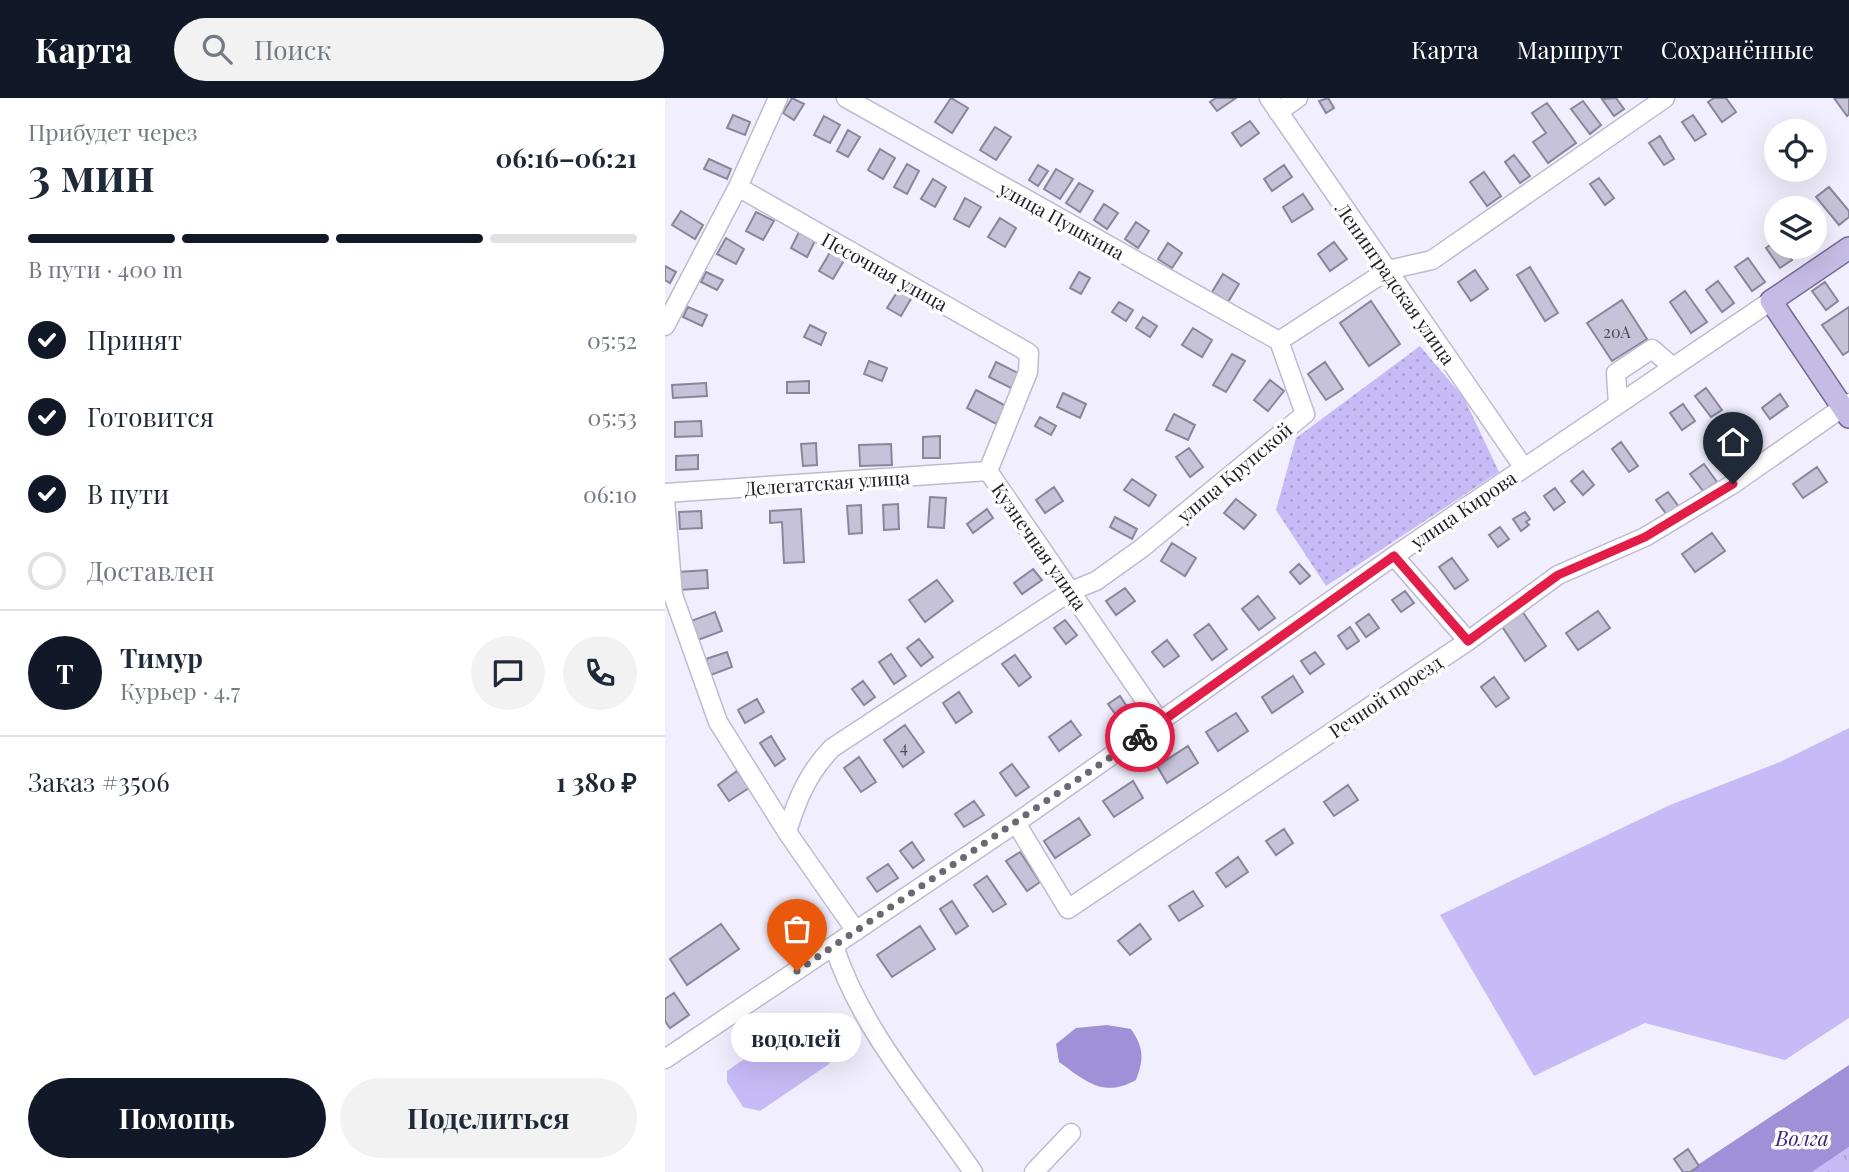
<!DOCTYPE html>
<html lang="ru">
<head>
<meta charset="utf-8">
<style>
  body { margin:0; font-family:"Playfair Display",serif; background:#f2f2f3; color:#1f2937; height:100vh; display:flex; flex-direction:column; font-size:26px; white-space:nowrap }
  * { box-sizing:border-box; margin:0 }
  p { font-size:23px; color:#747a83 }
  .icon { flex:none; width:38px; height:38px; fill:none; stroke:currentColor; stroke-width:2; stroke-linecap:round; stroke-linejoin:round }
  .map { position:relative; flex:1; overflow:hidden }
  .drawer { display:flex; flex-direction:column; background:#fff; width:665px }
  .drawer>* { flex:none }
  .buttons { position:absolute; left:1099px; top:21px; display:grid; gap:14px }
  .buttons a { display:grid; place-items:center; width:63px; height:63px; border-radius:50%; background:#fff; box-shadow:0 7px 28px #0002; font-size:35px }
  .pin { position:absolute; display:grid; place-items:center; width:60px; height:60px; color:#fff; margin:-72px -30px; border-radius:50% 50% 50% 0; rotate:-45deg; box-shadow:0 0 7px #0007 }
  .pin .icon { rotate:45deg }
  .courier { position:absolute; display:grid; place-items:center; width:70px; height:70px; margin:-35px; border:5px solid #e11d48; border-radius:50%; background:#fff; color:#222; box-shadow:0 2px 9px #0007 }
  .bubble { position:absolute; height:49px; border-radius:24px; background:#fff; box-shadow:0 7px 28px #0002; font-size:23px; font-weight:700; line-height:49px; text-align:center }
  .summary em { font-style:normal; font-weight:700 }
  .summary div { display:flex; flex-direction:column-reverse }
  .summary { display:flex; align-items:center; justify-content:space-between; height:119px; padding:0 28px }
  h1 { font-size:46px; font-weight:700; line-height:52px }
  .bar { display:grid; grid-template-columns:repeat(4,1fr); gap:10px 7px; align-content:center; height:84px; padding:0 28px }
  .bar i { height:9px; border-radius:5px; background:#e0e1e3 }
  .bar .active { background:#111827 }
  .bar p { grid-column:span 4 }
  .line { display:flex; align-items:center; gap:18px; padding:0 28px; border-top:2px solid #e0e1e3 }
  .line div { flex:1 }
  .round { display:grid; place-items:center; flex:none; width:74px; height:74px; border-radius:37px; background:#f2f2f3 }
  ol { padding:0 28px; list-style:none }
  li { display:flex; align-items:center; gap:21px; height:77px }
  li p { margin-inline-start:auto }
  li .icon { padding:7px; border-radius:50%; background:#111827; color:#fff; stroke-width:4 }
  li:last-child { color:#747a83 }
  li i { width:38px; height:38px; border:4px solid #e0e1e3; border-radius:50% }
  .button { display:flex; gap:14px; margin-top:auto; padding:14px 28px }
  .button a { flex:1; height:80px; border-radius:42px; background:#111827; color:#fff; font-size:28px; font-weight:700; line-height:80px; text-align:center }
  .button a+a { background:#f2f2f3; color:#1f2937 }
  header { display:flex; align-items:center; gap:42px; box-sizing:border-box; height:98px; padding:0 35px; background:#111827; color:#fff }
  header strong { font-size:33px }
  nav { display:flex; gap:38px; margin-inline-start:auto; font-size:24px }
  .search { width:490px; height:63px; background:#f2f2f3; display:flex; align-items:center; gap:18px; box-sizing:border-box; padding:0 24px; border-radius:38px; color:#747a83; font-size:26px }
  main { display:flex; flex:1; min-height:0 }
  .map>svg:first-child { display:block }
  .grass { fill:url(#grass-tufts) }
  .park { fill:url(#park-dots) }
  .garden { fill:#c7bbf7 }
  .water { fill:#a090d8 }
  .building { fill:#c6c2d9; stroke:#89859b; stroke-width:2 }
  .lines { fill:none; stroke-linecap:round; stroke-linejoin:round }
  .minor-casing { stroke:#bebad1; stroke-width:21 }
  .major-casing { stroke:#736998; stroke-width:24 }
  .minor { stroke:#fff; stroke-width:18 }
  .major { stroke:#c5bce5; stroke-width:21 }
  .done { stroke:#6a6873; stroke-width:7; stroke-dasharray:0 12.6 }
  .route { stroke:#e11d48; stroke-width:9 }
  .labels { text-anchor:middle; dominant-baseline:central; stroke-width:7; stroke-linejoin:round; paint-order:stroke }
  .number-label { font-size:16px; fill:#4a4855 }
  .street-label { font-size:19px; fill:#212029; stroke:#fefefe }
  .water-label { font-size:21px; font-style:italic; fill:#3f2376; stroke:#fefefe }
</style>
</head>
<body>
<header>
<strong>Карта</strong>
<div class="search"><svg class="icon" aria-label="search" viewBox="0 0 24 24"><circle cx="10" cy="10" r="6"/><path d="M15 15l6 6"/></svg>Поиск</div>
<nav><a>Карта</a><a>Маршрут</a><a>Сохранённые</a></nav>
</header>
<main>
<section class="drawer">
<div class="summary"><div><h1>3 мин</h1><p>Прибудет через</p></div><em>06:16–06:21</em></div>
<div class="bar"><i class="active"></i><i class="active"></i><i class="active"></i><i></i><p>В пути · 400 m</p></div>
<ol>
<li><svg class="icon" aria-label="check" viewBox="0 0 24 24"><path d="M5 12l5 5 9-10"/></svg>Принят<p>05:52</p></li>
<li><svg class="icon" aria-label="check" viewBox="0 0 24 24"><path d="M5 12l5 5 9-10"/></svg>Готовится<p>05:53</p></li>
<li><svg class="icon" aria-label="check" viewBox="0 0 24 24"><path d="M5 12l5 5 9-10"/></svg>В пути<p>06:10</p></li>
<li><i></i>Доставлен</li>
</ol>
<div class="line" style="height:126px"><b class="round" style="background:#111827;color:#fff">Т</b><div><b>Тимур</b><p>Курьер · 4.7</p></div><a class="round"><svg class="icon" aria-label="chat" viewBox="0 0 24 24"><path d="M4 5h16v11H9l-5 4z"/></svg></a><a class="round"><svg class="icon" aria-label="phone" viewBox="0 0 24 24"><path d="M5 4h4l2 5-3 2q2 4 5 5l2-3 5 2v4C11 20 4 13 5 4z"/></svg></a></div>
<div class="line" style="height:91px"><div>Заказ #3506</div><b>1 380 ₽</b></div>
<div class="button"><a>Помощь</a><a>Поделиться</a></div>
</section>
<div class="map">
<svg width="1184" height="1074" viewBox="0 0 1184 1074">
  <defs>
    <pattern id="grass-tufts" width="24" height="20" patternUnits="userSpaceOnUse" patternTransform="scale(1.75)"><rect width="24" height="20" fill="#c7bbf7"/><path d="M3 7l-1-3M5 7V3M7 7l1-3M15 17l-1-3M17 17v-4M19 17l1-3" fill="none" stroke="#aba0d4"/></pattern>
    <pattern id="park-dots" width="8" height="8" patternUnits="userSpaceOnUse" patternTransform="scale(1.75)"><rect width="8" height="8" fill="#c7bbf7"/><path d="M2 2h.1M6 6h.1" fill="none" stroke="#aba0d4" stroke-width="1.8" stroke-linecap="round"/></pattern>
  </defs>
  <rect width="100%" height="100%" fill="#f1effd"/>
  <!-- grass -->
  <path class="grass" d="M1184,1049V1074H1147Z"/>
  <!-- park -->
  <path class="park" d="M755,248L799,300L834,374L661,488L611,412L631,340Z"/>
  <!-- garden -->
  <path class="garden" d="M1184,630V920L1120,962L980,925L869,978L775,817L1005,707L1115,664Z
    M137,921C155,922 174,949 164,966L95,1013L78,1009L62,984V973Z"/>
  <!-- water -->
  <path class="water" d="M442,927L466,931C479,950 479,961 471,982C438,1000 422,984 394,964L391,946L411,930Z
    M1184,967V1049L1147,1074H1022Z"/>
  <!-- building -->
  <path class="building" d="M127,0L139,6L129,22L118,15Z
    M286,0L303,10L287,35L270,24Z
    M551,0H571L552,13L545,4Z
    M663,0L669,10L661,15L654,3Z
    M951,0L959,11L949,18L937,1Z
    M1049,0H1061L1071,14L1057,24L1043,4Z
    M1169,0H1184V16L1182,18Z
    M918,3L936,27L925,36L906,11Z
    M882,5L911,45L883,65L868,44L881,35L867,15Z
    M68,17L85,24L80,37L62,30Z
    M1028,17L1041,36L1030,43L1017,24Z
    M159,18L175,27L165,45L149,37Z
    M585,23L594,35L576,48L567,35Z
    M330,29L346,39L331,62L315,52Z
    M183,32L195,39L183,59L172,53Z
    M995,38L1009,61L999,67L984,45Z
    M215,51L230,60L218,81L203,72Z
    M849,57L865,78L855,85L840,64Z
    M44,61L66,71L62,81L39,71Z
    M242,66L254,73L242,96L229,89Z
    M373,67L383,73L373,88L364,82Z
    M619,67L627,79L607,93L599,81Z
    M391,71L408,81L395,101L379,91Z
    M819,74L836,98L822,108L805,84Z
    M934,80L949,100L940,107L925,86Z
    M268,81L281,89L270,109L256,101Z
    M414,85L428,93L415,114L401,105Z
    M1164,89L1184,113V119L1174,127L1151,99Z
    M638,96L648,111L627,124L618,109Z
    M300,100L316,109L304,129L289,121Z
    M439,106L453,115L442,131L429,122Z
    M16,113L38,127L30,141L7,127Z
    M91,114L109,123L98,142L81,133Z
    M335,120L351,130L340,149L323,139Z
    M471,124L484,133L473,150L460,141Z
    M135,132L151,141L142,159L126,150Z
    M61,140L79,151L71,166L52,156Z
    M1111,143V149H1118L1127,162L1115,170L1101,150Z
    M669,144L682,161L665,173L653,156Z
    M503,145L517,155L507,170L493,161Z
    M167,151L181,159L168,181L154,173Z
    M1083,160L1100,184L1087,193L1070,169Z
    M0,168L11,174L5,185L0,182Z
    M865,169L893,215L880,223L852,177Z
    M810,172L823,191L806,203L793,184Z
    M41,174L58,182L52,192L36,184Z
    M414,174L425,180L416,196L405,190Z
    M558,176L574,186L563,204L547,194Z
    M1053,183L1069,205L1057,214L1041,192Z
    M1160,184L1173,203L1161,212L1147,193Z
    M234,191L247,199L236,218L222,210Z
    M1020,193L1042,224L1026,235L1005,204Z
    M957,202L982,241L947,263L922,225Z
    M706,203L735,246L704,268L675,225Z
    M454,204L468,212L461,223L447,214Z
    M23,209L42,217L37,228L18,219Z
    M1184,209V253L1178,257L1157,227Z
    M478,219L492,228L485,239L471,230Z
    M145,227L161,235L156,247L139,239Z
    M528,230L547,242L537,259L517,247Z
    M567,256L580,263L561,294L548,287Z
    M204,263L222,270L217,283L199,276Z
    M331,264L355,276L348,291L324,279Z
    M660,264L678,291L661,302L643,276Z
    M605,282L619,293L603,313L589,302Z
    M144,283V295H122V284Z
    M41,285L42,298L8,300L7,287Z
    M1041,290L1057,312L1046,319L1030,298Z
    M311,292L341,308L331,326L302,310Z
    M398,295L421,306L415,320L392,309Z
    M1115,296L1123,308L1105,321L1097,310Z
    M1018,306L1030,323L1017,332L1005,315Z
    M509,316L530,327L523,342L501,332Z
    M375,319L391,328L386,337L370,328Z
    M36,323L37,338L10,339V324Z
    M275,338V360H258V339Z
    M1083,339L1095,355L1079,366L1067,351Z
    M956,344L973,368L964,374L947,351Z
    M151,345L152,367L138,368L136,346Z
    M226,346L227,367L195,368L194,347Z
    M524,350L538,369L525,379L511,359Z
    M33,357V371L11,372V358Z
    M1039,366L1052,384L1038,393L1025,376Z
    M1152,369L1162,384L1138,400L1128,386Z
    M918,373L929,387L918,397L906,383Z
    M467,381L491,397L484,408L459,392Z
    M389,389L398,403L380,415L371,402Z
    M890,390L900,404L889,412L879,398Z
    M1003,394L1014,409L1002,417L991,402Z
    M265,399L281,400L279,430L263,429Z
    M571,401L591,417L579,431L559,415Z
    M233,406L234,431L219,432L218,407Z
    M196,407L197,435L184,436L182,408Z
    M136,411L139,464L119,465L117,424L105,425V413Z
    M322,411L328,420L308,435L302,426Z
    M36,413L37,430L15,431L14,414Z
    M860,414L865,421L861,424L864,427L856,433L848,421Z
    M450,419L472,431L467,441L445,429Z
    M835,429L844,441L833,449L824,437Z
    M1047,435L1060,453L1030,474L1017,456Z
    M507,445L531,460L520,478L496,463Z
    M787,460L803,482L790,491L774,469Z
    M634,466L645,478L635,486L625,474Z
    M368,471L377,482L357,496L349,485Z
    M42,472L43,490L14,492L13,474Z
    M272,482L288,503L260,524L244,502Z
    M460,490L470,503L451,517L441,503Z
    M740,493L749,505L736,514L727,502Z
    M593,498L610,520L594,532L577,511Z
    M857,513L881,548L860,563L836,527Z
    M933,513L945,530L913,552L901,535Z
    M50,514L57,533L33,542L26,523Z
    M704,516L714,530L701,539L691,525Z
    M400,522L412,537L401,546L389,530Z
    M544,526L562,551L547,562L529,537Z
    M685,529L694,543L682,551L673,538Z
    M254,541L268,559L256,568L242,550Z
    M502,542L514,558L499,569L487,554Z
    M62,554L67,569L46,577L41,561Z
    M650,554L659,566L645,576L636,563Z
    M226,556L241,578L229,586L214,564Z
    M350,557L366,579L354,588L337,566Z
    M628,578L638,594L607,615L597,599Z
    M829,579L844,600L831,609L816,589Z
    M198,583L210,599L199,607L187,591Z
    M294,594L307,614L291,625L278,605Z
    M455,598L467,616L456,624L443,606Z
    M92,601L99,614L80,625L73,612Z
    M571,615L583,633L553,653L541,634Z
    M406,623L416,637L394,653L384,639Z
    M240,627L259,654L238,669L219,642Z
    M106,638L120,661L110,668L95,645Z
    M523,648L533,665L502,685L492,668Z
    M194,659L211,684L196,694L179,670Z
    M347,666L364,689L351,698L335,675Z
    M72,673L84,690L64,703L53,687Z
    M468,683L478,700L449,719L438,703Z
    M683,687L693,702L669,718L659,704Z
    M309,703L319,717L299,729L290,716Z
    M414,720L425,737L390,760L379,743Z
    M619,731L628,745L611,757L601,743Z
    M247,744L259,762L248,770L235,753Z
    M355,754L375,784L362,793L341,763Z
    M573,759L583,774L561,789L551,775Z
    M223,766L233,780L212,794L202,780Z
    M322,778L341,806L328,814L309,787Z
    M528,793L538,808L514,823L504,808Z
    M287,803L303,828L291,836L275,811Z
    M56,826L74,851L22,887L5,861Z
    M475,826L486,841L465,857L453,843Z
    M255,828L270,851L227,879L212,857Z
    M9,895L24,917L5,930L0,923V901Z
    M1023,1051L1034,1068L1025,1074H1018L1009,1061Z"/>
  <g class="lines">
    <!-- minor casing -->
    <g class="minor-casing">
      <path id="minor" d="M181,0L614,243
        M604,0L859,370
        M613,14L633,0
        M73,89L364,255L363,274L323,373L495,624
        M0,228L73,89L113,0
        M953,306L951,275L987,251L1008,269
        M0,395L323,373
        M0,401L8,497L53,624L122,734L191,833
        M729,458L803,543
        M351,725L403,811L803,543L893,477L980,439L1068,386L1184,305
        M122,734C132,701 143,675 167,650L406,493L431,483L477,450L640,316L614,243L723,172L767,162L1000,0
        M169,848C196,932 259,1002 308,1074
        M0,961L351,725L729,458L1106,203
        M369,1074L406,1035"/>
    </g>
    <!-- major casing -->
    <g class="major-casing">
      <path id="major" d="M1184,150L1106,203L1184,319"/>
    </g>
    <!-- minor -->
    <use href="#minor" class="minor"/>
    <!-- major -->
    <use href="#major" class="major"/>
  </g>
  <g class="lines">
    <!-- done -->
    <path class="done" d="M132,873L475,639"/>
    <!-- route -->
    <path class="route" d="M475,639L729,458L803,543L893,477L980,439L1068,386"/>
  </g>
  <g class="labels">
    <!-- number labels -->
    <g class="number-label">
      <text x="952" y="233">20А</text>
      <text x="239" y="648">4</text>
    </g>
    <!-- street labels -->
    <g class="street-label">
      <text transform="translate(397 122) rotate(29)">улица Пушкина</text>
      <text transform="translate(220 173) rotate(29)">Песочная улица</text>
      <text transform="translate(731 185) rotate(55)">Ленинградская улица</text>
      <text transform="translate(569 374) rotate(-40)">улица Крупской</text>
      <text transform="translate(162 384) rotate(-4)">Делегатская улица</text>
      <text transform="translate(798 411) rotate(-34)">улица Кирова</text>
      <text transform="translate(375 448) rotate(55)">Кузнечная улица</text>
      <text transform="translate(720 598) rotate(-34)">Речной проезд</text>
    </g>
    <!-- water labels -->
    <g class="water-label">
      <text x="1137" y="1039">Волга</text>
    </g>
  </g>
</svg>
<div class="buttons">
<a><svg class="icon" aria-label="locate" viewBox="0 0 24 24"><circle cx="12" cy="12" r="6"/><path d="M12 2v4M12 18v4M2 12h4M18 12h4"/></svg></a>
<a><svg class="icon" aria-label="layers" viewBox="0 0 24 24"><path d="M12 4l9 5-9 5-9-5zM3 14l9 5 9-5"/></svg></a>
</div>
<div class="pin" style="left:132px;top:873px;background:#ea580c"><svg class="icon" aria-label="bag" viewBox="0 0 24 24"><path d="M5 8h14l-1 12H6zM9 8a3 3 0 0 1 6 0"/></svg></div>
<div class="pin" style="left:1068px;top:386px;background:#1f2937"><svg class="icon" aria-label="home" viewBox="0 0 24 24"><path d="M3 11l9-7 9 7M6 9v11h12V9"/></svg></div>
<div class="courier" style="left:475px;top:639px"><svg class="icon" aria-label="bike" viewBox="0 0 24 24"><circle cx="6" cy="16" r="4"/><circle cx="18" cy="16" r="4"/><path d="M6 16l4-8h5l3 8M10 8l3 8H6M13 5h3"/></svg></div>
<div class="bubble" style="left:66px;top:915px;width:130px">водолей</div>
</div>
</main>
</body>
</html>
